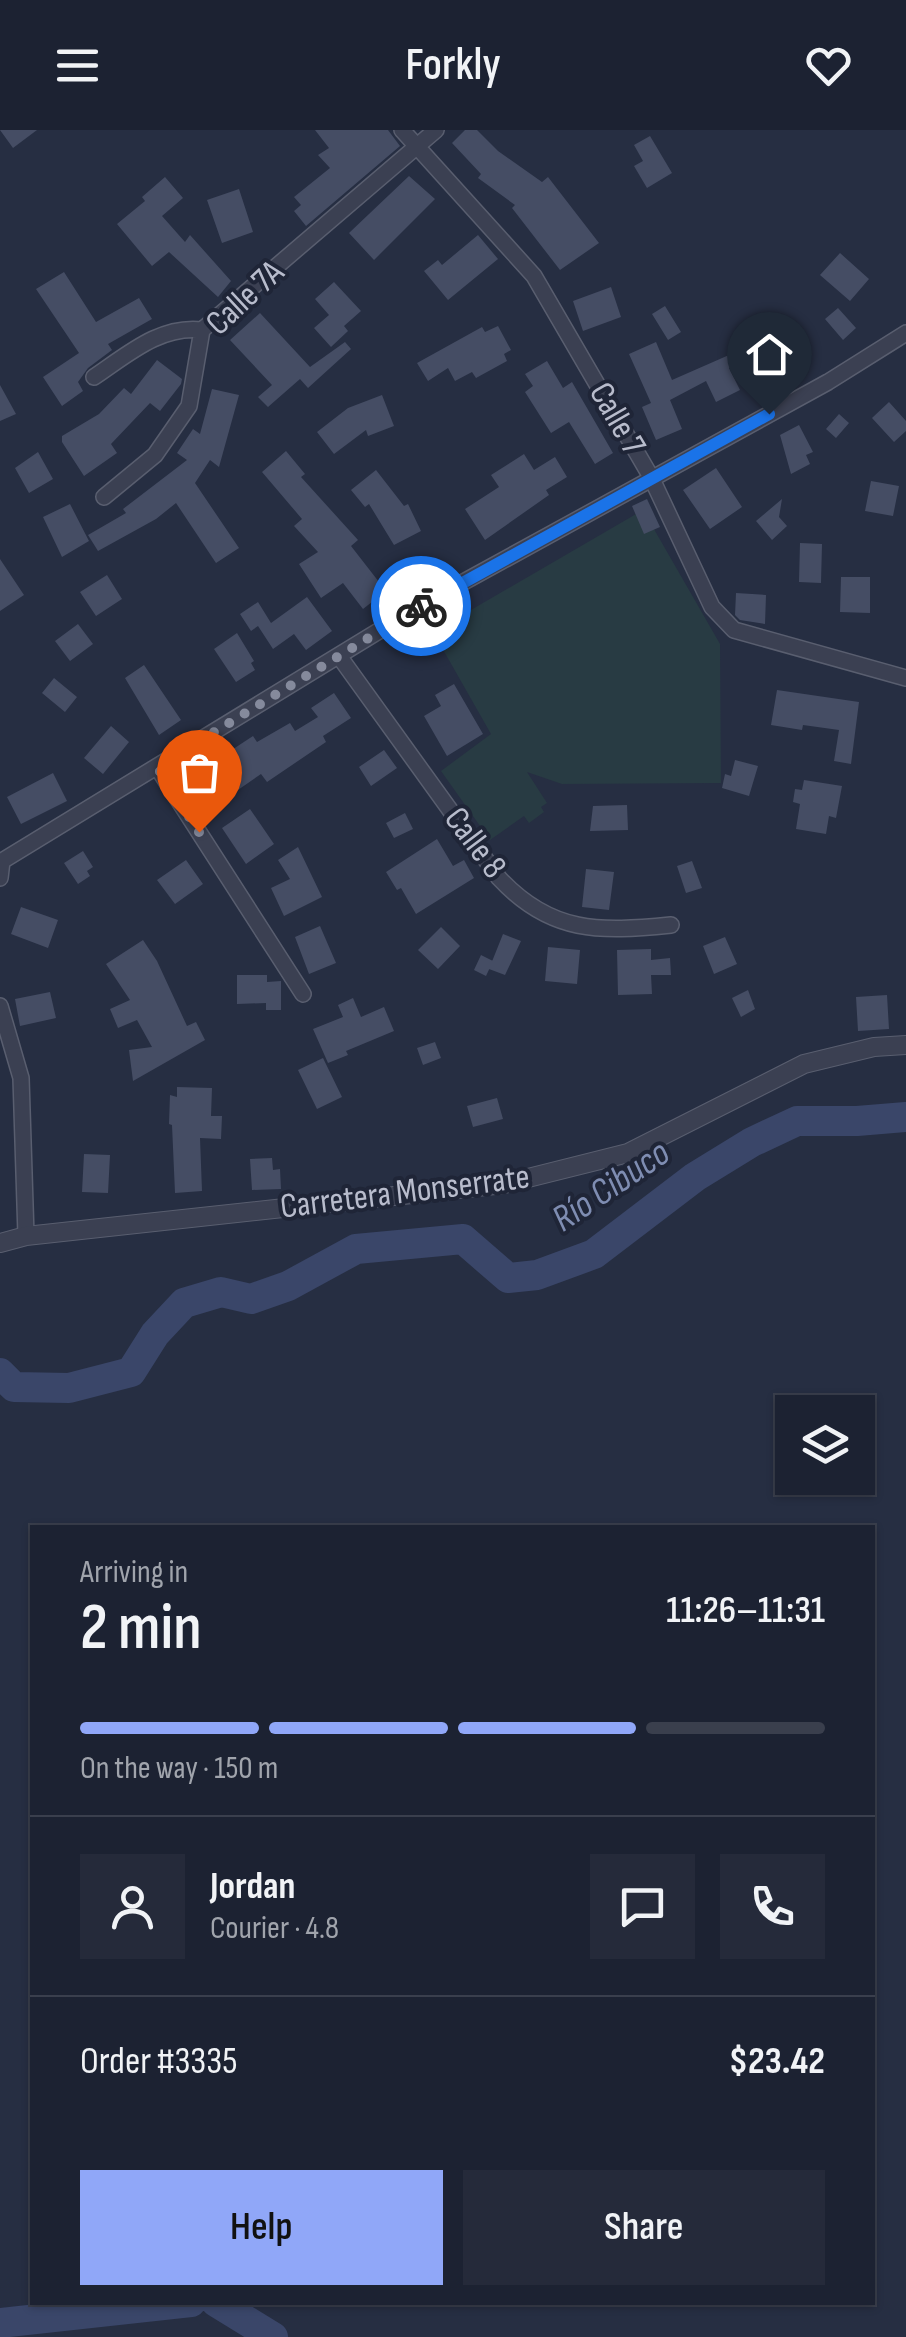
<!DOCTYPE html>
<html lang="en">
<head>
<meta charset="utf-8">
<style>
  body { margin:0; font-family:"Sofia Sans Condensed",sans-serif; background:#252a3a; color:#f1f3f6; height:100vh; display:flex; flex-direction:column; font-size:38px; white-space:nowrap }
  * { box-sizing:border-box; margin:0 }
  p { font-size:32px; color:#a0a4ac }
  .icon { flex:none; width:55px; height:55px; fill:none; stroke:currentColor; stroke-width:2; stroke-linecap:round; stroke-linejoin:round }
  .map { position:relative; flex:1; overflow:hidden }
  .sheet { position:absolute; left:30px; top:1395px; width:845px; height:780px; display:flex; flex-direction:column; background:#1c2232; border-radius:0px; box-shadow:0 2px 8px #0004,0 0 0 2px #3a3f4d }
  .sheet>* { flex:none }
  .fabs { position:absolute; left:775px; top:1265px; display:grid; gap:20px }
  .fabs a { display:grid; place-items:center; width:100px; height:100px; border-radius:0px; background:#1c2232; box-shadow:0 2px 8px #0004,0 0 0 2px #3a3f4d; font-size:50px }
  .pin { position:absolute; display:grid; place-items:center; width:85px; height:85px; color:#fff; margin:-102px -42px; border-radius:50% 50% 50% 0; rotate:-45deg; box-shadow:0 0 10px #0007 }
  .pin .icon { rotate:45deg }
  .courier { position:absolute; display:grid; place-items:center; width:100px; height:100px; margin:-50px; border:8px solid #1a73e8; border-radius:50%; background:#fff; color:#222; box-shadow:0 2px 12px #0007 }
  .head em { font-style:normal; font-weight:600 }
  .head div { display:flex; flex-direction:column-reverse }
  .head { display:flex; align-items:center; justify-content:space-between; height:170px; padding:0 50px }
  h1 { font-size:65px; font-weight:600; line-height:75px }
  .bar { display:grid; grid-template-columns:repeat(4,1fr); gap:15px 10px; align-content:center; height:120px; padding:0 50px }
  .bar i { height:12px; border-radius:8px; background:#3a3f4d }
  .bar .on { background:#90a7f8 }
  .bar p { grid-column:span 4 }
  .line { display:flex; align-items:center; gap:25px; padding:0 50px; border-top:2px solid #3a3f4d }
  .line div { flex:1 }
  .round { display:grid; place-items:center; flex:none; width:105px; height:105px; border-radius:0px; background:#252a3a }
  .button { display:flex; gap:20px; margin-top:auto; padding:20px 50px }
  .button a { flex:1; height:115px; border-radius:0px; background:#90a7f8; color:#111; font-size:40px; font-weight:600; line-height:115px; text-align:center }
  .button a+a { background:#252a3a; color:#f1f3f6 }
  header { display:flex; justify-content:space-between; align-items:center; height:130px; padding:0 50px; background:#1c2232; font-size:45px; font-weight:600 }
  .map>svg:first-child { display:block }
  .green { fill:#283b43 }
  .lines { fill:none; stroke-linecap:round; stroke-linejoin:round }
  .river { stroke:#3a4669; stroke-width:30 }
  .building { fill:#454d64 }
  .minor-casing { stroke:#595e6f; stroke-width:18 }
  .tertiary-casing { stroke:#595e6f; stroke-width:20 }
  .minor { stroke:#3b4052; stroke-width:15 }
  .tertiary { stroke:#3b4052; stroke-width:18 }
  .done { stroke:#858a9c; stroke-width:10; stroke-dasharray:0 18 }
  .route { stroke:#1a73e8; stroke-width:12 }
  .labels { text-anchor:middle; dominant-baseline:central; stroke-width:8; stroke-linejoin:round; paint-order:stroke }
  .street-label { font-size:35px; fill:#b8bccc; stroke:#1f2537 }
  .water-label { font-size:38px; font-style:italic; fill:#7f8db2; stroke:#1f2537 }
</style>
</head>
<body>
<header><svg class="icon" aria-label="menu" viewBox="0 0 24 24"><path d="M4 6h16M4 12h16M4 18h16"/></svg>Forkly<svg class="icon" aria-label="heart" viewBox="0 0 24 24"><path d="M12 20l-8-8c-3-5 5-10 8-4 3-6 11-1 8 4z"/></svg></header>
<div class="map">
<svg width="906" height="2207" viewBox="0 0 906 2207">
  <rect width="100%" height="100%" fill="#262e42"/>
  <!-- green -->
  <path class="green" d="M643,380L720,514L721,653L562,654L527,642L547,673L541,677L544,682L529,693L524,686L490,710L441,641L491,604L433,502Z"/>
  <g class="lines">
    <!-- river -->
    <path class="river" d="M0,1243L14,1257L69,1258L131,1242L155,1204L184,1173L221,1162L251,1169L288,1156L356,1119L463,1109L508,1148L537,1145L594,1124L695,1047L752,1012L797,991H857L906,987
      M216,2172L273,2207
      M0,2193L191,2172"/>
  </g>
  <!-- building -->
  <path class="building" d="M0,0H37L13,18Z
    M315,0H388L400,16L306,96L294,81L301,75L294,67L330,38L318,25L329,18Z
    M465,0H477L498,21L542,52L548,47L599,113L560,140L512,78L515,75L478,48L481,44L452,13Z
    M650,6L672,43L647,58L634,36L643,31L634,15Z
    M409,46L435,69L374,130L349,103Z
    M165,47L183,68L162,86L185,112L190,105L231,151L218,167L169,122L152,136L117,94L145,71L142,67Z
    M239,59L253,102L222,113L207,70Z
    M478,105L498,129L448,170L424,141L438,130L442,135Z
    M840,123L869,149L850,171L820,145Z
    M64,142L96,192L139,168L152,189L108,214L112,220L88,238L78,252L83,261L62,276L43,247L79,223L36,159Z
    M334,152L361,181L344,196L348,201L331,217L314,198L329,185L315,169Z
    M611,157L621,187L583,201L573,171Z
    M665,176L681,202L668,210L652,184Z
    M838,178L856,198L843,210L825,189Z
    M260,183L310,237L345,212L351,219L308,258L300,249L268,277L258,267L272,255L230,210Z
    M498,196L511,220L504,224L507,231L476,248L472,242L455,251L448,238L428,251L417,233L482,197L485,202Z
    M797,210L810,232L769,251L762,245L759,233L783,226L780,220Z
    M656,212L672,250L729,225L734,235L729,238L740,260L716,272L706,251L670,270L682,299L656,310L642,277L651,273L629,224Z
    M157,230L182,249L181,254L160,281L150,273L111,314L117,323L84,346L62,312V306L99,284L124,258L131,264Z
    M547,231L563,258L572,252L613,323L595,334L569,292L551,303L525,262L533,256L525,244Z
    M0,255L16,284L0,291Z
    M212,259L239,265L219,337L210,330L195,353L239,418L216,433L176,373L156,389L98,421L88,405L126,383L123,379L187,330L177,323L193,299L200,304Z
    M382,265L394,296L368,306L366,300L334,324L317,302L348,278Z
    M889,272L906,291V301L894,312L872,288Z
    M839,284L849,293L836,308L826,299Z
    M799,295L813,322L806,325L810,334L791,344L780,305Z
    M286,321L305,344L301,347L358,410L351,416L386,461L363,479L343,453L321,468L299,434L318,422L294,396L302,389L262,342Z
    M38,322L53,349L29,363L15,338Z
    M524,324L534,340L555,327L567,347L546,360L549,365L485,410L465,379L499,357L491,345Z
    M716,338L742,377L710,399L683,360Z
    M376,340L404,376L408,374L421,401L394,415L369,374L365,377L351,360Z
    M871,351L899,356L893,386L865,381Z
    M647,369L660,397L644,404L632,376Z
    M782,369L779,387L787,396L772,410L756,391Z
    M70,374L89,411L62,427L43,387Z
    M800,413L822,414L821,453L799,452Z
    M0,429L24,465L0,481Z
    M107,445L122,469L96,486L80,462Z
    M841,447H870V483L840,482Z
    M736,463L766,465L765,494L740,490L735,485Z
    M307,467L332,501L306,520L294,504L273,519L258,496L251,501L240,484L258,472L271,493Z
    M78,494L93,514L70,531L55,511Z
    M237,503L254,531L251,533L255,540L236,552L214,519Z
    M144,535L181,590L159,605L125,548Z
    M54,548L77,567L65,582L42,563Z
    M454,554L483,604L447,626L424,586L441,576L435,565Z
    M777,560L859,572L851,634L834,631L839,600L803,595L802,600L771,595Z
    M334,563L351,588L323,606L326,612L267,652L261,644L235,662L215,631L253,606L257,612L290,593L295,601L318,587L311,578Z
    M111,596L129,612L103,644L84,628Z
    M384,620L397,638L371,656L359,637Z
    M735,630L758,636L749,666L722,658L725,644L731,646Z
    M53,643L67,671L21,694L7,667Z
    M804,650L842,656L836,688L829,686L826,704L796,699L800,674L793,672L795,659L802,660Z
    M627,675L628,700L590,701L593,676Z
    M250,679L274,714L246,734L222,698Z
    M405,683L413,699L394,708L386,693Z
    M437,709L453,736L464,730L474,748L416,784L401,758L397,760L386,742Z
    M298,717L322,767L284,786L271,758L290,749L278,730Z
    M83,721L93,737L87,741L90,746L78,754L64,733Z
    M186,730L203,754L175,774L157,750Z
    M692,731L702,758L686,763L677,736Z
    M586,739L614,742L609,780L582,777Z
    M21,777L58,790L48,818L11,804Z
    M320,796L336,833L309,844L295,807Z
    M441,797L460,816L438,839L418,820Z
    M503,804L521,811L505,845L489,839Z
    M725,807L737,834L714,844L703,816Z
    M143,810L157,831L187,896L196,892L205,910L133,951L129,920L152,917L137,890L118,898L110,879L130,870L106,834Z
    M548,817L580,820L577,854L545,851Z
    M651,819V830L670,828L671,845H651L652,864L618,865L617,820Z
    M481,825L493,831L486,846L474,840Z
    M237,845H267V852L281,851V880H266V873L237,874Z
    M748,860L755,879L741,887L732,868Z
    M50,862L56,888L20,896L15,869Z
    M887,865L889,899L858,901L856,867Z
    M353,868L361,887L384,877L394,901L346,921L348,925L328,933L313,899L343,887L338,875Z
    M435,912L441,928L423,935L417,918Z
    M323,928L342,967L317,979L298,940Z
    M177,957L212,958L211,986H222L221,1009L200,1008L202,1061L175,1063L172,995L169,994L170,965L177,967Z
    M497,968L503,989L473,997L467,976Z
    M84,1024L110,1025L108,1063L82,1062Z
    M272,1028L273,1040L280,1039L281,1059L252,1060L250,1029Z"/>
  <g class="lines">
    <!-- minor casing -->
    <g class="minor-casing">
      <path id="minor" d="M402,0L534,146L651,347L712,477L734,500L906,548
        M94,247C127,225 160,195 202,200
        M104,367L155,325L189,276L202,200L436,0
        M339,526L499,748C551,804 600,802 671,795
        M157,637L303,864
        M0,748L2,731L418,477L828,252L906,203
        M0,876L21,948L26,1106"/>
    </g>
    <!-- tertiary casing -->
    <g class="tertiary-casing">
      <path id="tertiary" d="M0,1113L26,1106L504,1054L628,1023L804,934L874,917L906,915"/>
    </g>
    <!-- minor -->
    <use href="#minor" class="minor"/>
    <!-- tertiary -->
    <use href="#tertiary" class="tertiary"/>
  </g>
  <g class="lines">
    <!-- done -->
    <path class="done" d="M199,702L157,637L421,476"/>
    <!-- route -->
    <path class="route" d="M421,476L769,284"/>
  </g>
  <g class="labels">
    <!-- street labels -->
    <g class="street-label">
      <text transform="translate(245 168) rotate(-43)">Calle 7A</text>
      <text transform="translate(617 289) rotate(60)">Calle 7</text>
      <text transform="translate(475 713) rotate(53)">Calle 8</text>
      <text transform="translate(405 1062) rotate(-7)">Carretera Monserrate</text>
    </g>
    <!-- water labels -->
    <g class="water-label">
      <text transform="translate(611 1056) rotate(-34)">Río Cibuco</text>
    </g>
  </g>
</svg>
<div class="fabs">
<a><svg class="icon" aria-label="layers" viewBox="0 0 24 24"><path d="M12 4l9 5-9 5-9-5zM3 14l9 5 9-5"/></svg></a>
</div>
<div class="pin" style="left:199px;top:702px;background:#ea580c"><svg class="icon" aria-label="bag" viewBox="0 0 24 24"><path d="M5 8h14l-1 12H6zM9 8a3 3 0 0 1 6 0"/></svg></div>
<div class="pin" style="left:769px;top:284px;background:#1f2937"><svg class="icon" aria-label="home" viewBox="0 0 24 24"><path d="M3 11l9-7 9 7M6 9v11h12V9"/></svg></div>
<div class="courier" style="left:421px;top:476px"><svg class="icon" aria-label="bike" viewBox="0 0 24 24"><circle cx="6" cy="16" r="4"/><circle cx="18" cy="16" r="4"/><path d="M6 16l4-8h5l3 8M10 8l3 8H6M13 5h3"/></svg></div>
<section class="sheet">
<div class="head"><div><h1>2 min</h1><p>Arriving in</p></div><em>11:26–11:31</em></div>
<div class="bar"><i class="on"></i><i class="on"></i><i class="on"></i><i></i><p>On the way · 150 m</p></div>
<div class="line" style="height:180px"><a class="round"><svg class="icon" aria-label="person" viewBox="0 0 24 24"><circle cx="12" cy="8" r="4"/><path d="M4 21q1-7 8-7t8 7"/></svg></a><div><b>Jordan</b><p>Courier · 4.8</p></div><a class="round"><svg class="icon" aria-label="chat" viewBox="0 0 24 24"><path d="M4 5h16v11H9l-5 4z"/></svg></a><a class="round"><svg class="icon" aria-label="phone" viewBox="0 0 24 24"><path d="M5 4h4l2 5-3 2q2 4 5 5l2-3 5 2v4C11 20 4 13 5 4z"/></svg></a></div>
<div class="line" style="height:130px"><div>Order #3335</div><b>$23.42</b></div>
<div class="button"><a>Help</a><a>Share</a></div>
</section>
</div>
</body>
</html>
